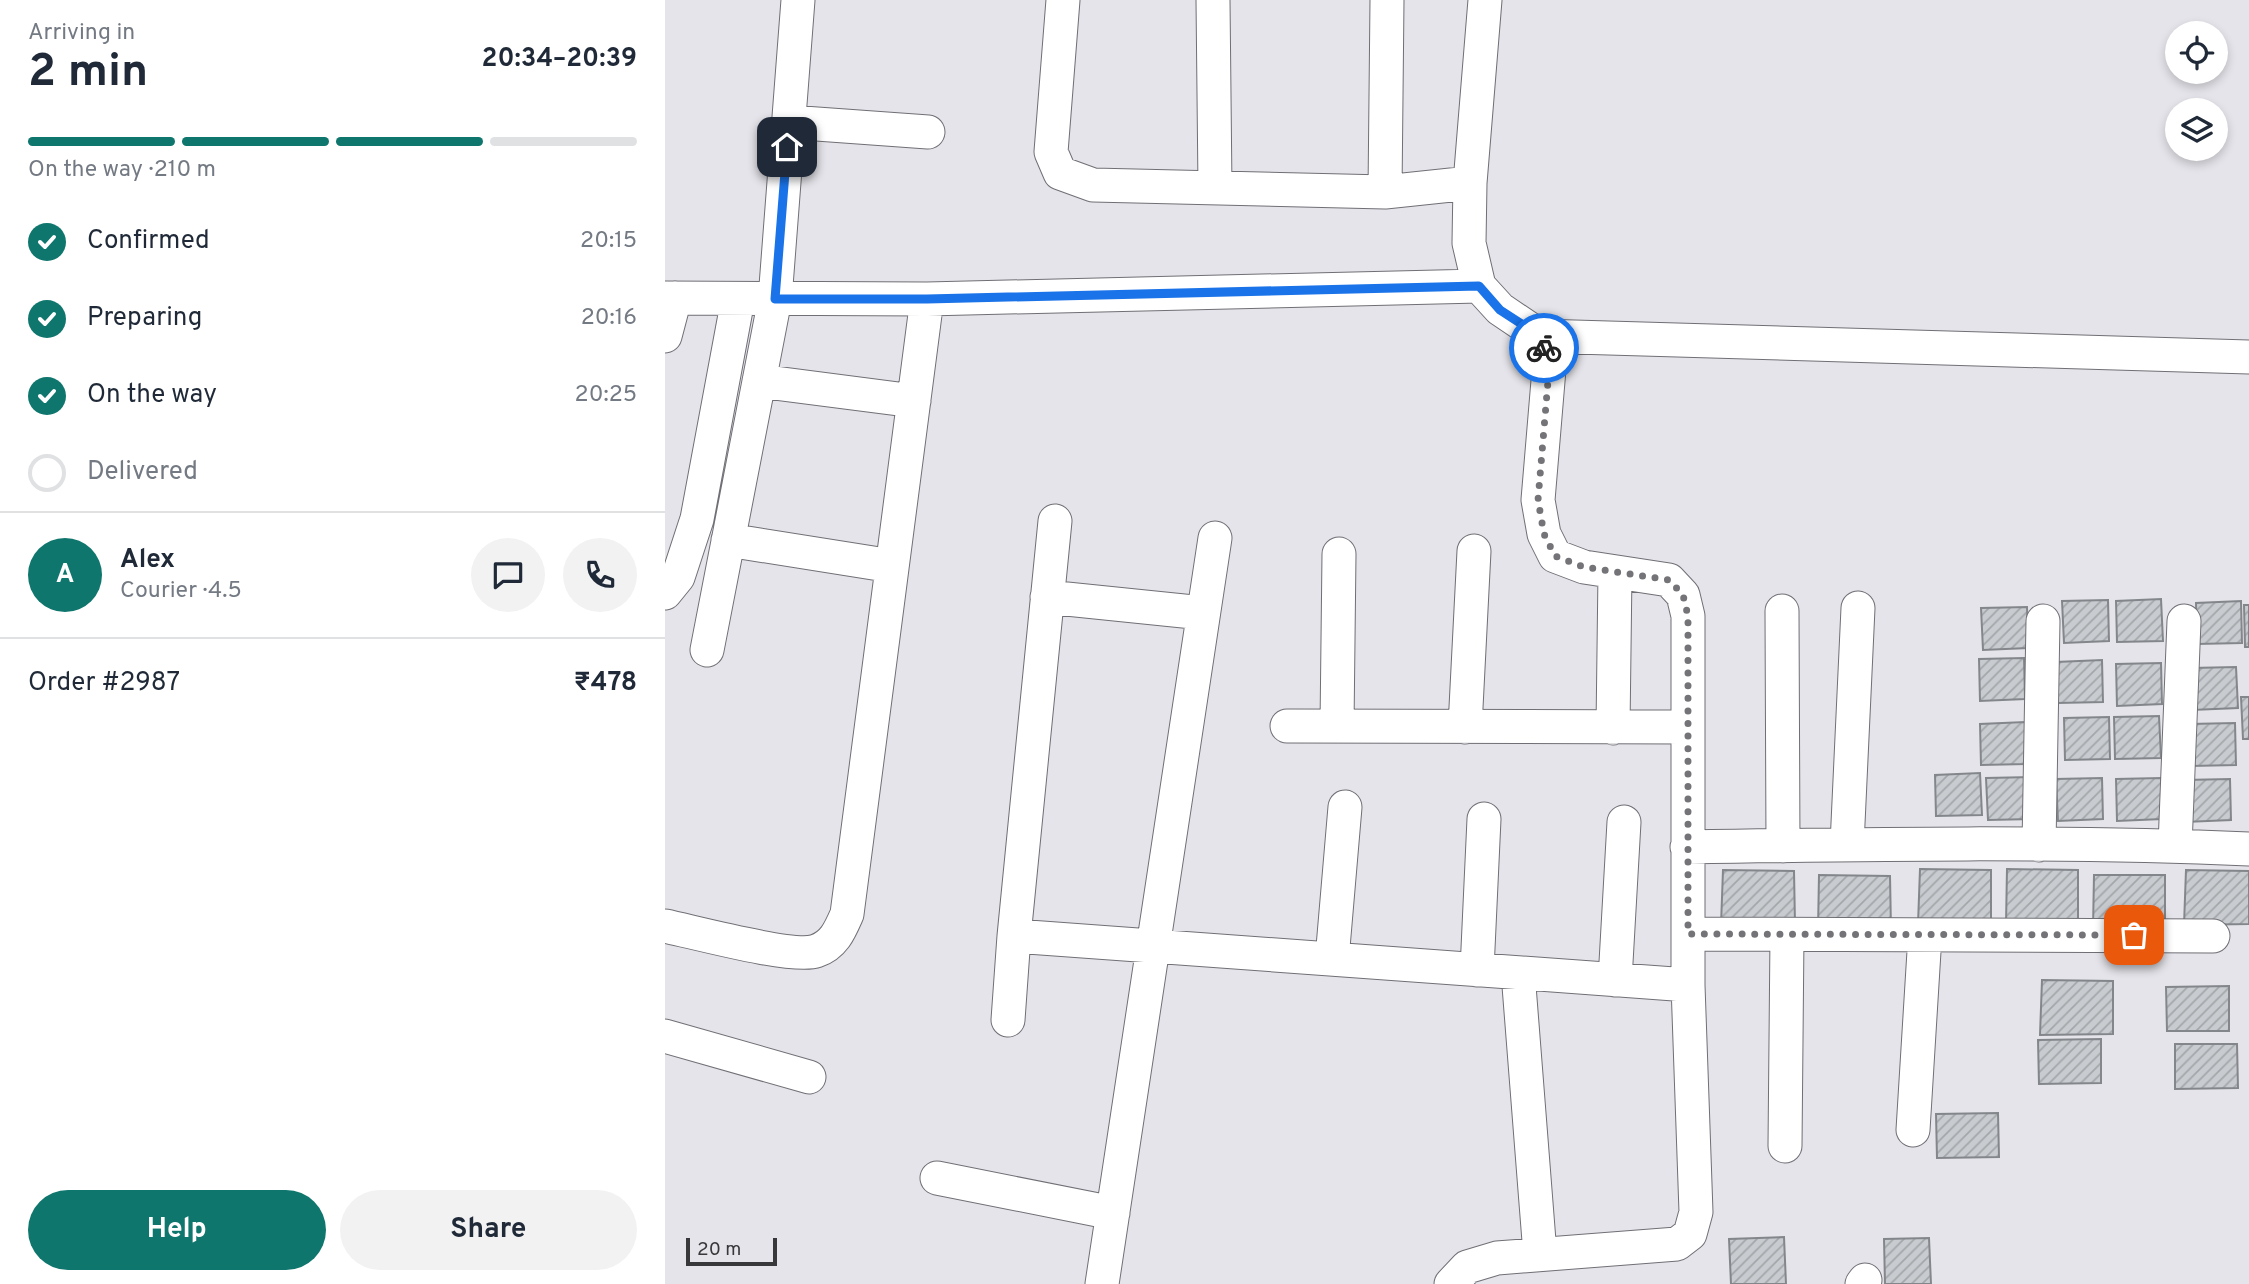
<!DOCTYPE html>
<html lang="en">
<head>
<meta charset="utf-8">
<style>
  body { margin:0; font-family:Overpass,sans-serif; background:#f2f2f3; color:#1f2937; height:100vh; display:flex; flex-direction:column; font-size:26px; white-space:nowrap }
  * { box-sizing:border-box; margin:0 }
  p { font-size:23px; color:#747a83 }
  .icon { flex:none; width:38px; height:38px; fill:none; stroke:currentColor; stroke-width:2; stroke-linecap:round; stroke-linejoin:round }
  .map { position:relative; flex:1; overflow:hidden }
  .details { display:flex; flex-direction:column; background:#fff; width:665px }
  .details>* { flex:none }
  .fabs { position:absolute; left:1500px; top:21px; display:grid; gap:14px }
  .fabs a { display:grid; place-items:center; width:63px; height:63px; border-radius:50%; background:#fff; box-shadow:0 4px 10px #0003; font-size:35px }
  .scale { position:absolute; left:21px; bottom:18px; width:91px; box-sizing:border-box; padding-left:7px; border:4px solid #38383a; border-top:0; font-size:19px; line-height:24px; white-space:nowrap; color:#38383a; -webkit-text-stroke:5px #e4e4ea; paint-order:stroke }
  .pin { position:absolute; display:grid; place-items:center; width:60px; height:60px; color:#fff; margin:-30px; border-radius:14px; box-shadow:0 4px 10px #0006 }
  .courier { position:absolute; display:grid; place-items:center; width:70px; height:70px; margin:-35px; border:5px solid #1a73e8; border-radius:50%; background:#fff; color:#222; box-shadow:0 2px 9px #0007 }
  .headline em { font-style:normal; font-weight:700 }
  .headline div { display:flex; flex-direction:column-reverse }
  .headline { display:flex; align-items:center; justify-content:space-between; height:119px; padding:0 28px }
  h1 { font-size:46px; font-weight:700; line-height:52px }
  .bar { display:grid; grid-template-columns:repeat(4,1fr); gap:10px 7px; align-content:center; height:84px; padding:0 28px }
  .bar i { height:9px; border-radius:5px; background:#e0e1e3 }
  .bar .selected { background:#0f766e }
  .bar p { grid-column:span 4 }
  .line { display:flex; align-items:center; gap:18px; padding:0 28px; border-top:2px solid #e0e1e3 }
  .line div { flex:1 }
  .round { display:grid; place-items:center; flex:none; width:74px; height:74px; border-radius:37px; background:#f2f2f3 }
  ol { padding:0 28px; list-style:none }
  li { display:flex; align-items:center; gap:21px; height:77px }
  li p { margin-inline-start:auto }
  li .icon { padding:7px; border-radius:50%; background:#0f766e; color:#fff; stroke-width:4 }
  li:last-child { color:#747a83 }
  li i { width:38px; height:38px; border:4px solid #e0e1e3; border-radius:50% }
  .button { display:flex; gap:14px; margin-top:auto; padding:14px 28px }
  .button a { flex:1; height:80px; border-radius:42px; background:#0f766e; color:#fff; font-size:28px; font-weight:700; line-height:80px; text-align:center }
  .button a+a { background:#f2f2f3; color:#1f2937 }
  main { display:flex; flex:1; min-height:0 }
  .map>svg:first-child { display:block }
  .building { fill:url(#building-hatch); stroke:#83878b; stroke-width:2 }
  .lines { fill:none; stroke-linecap:round; stroke-linejoin:round }
  .street-casing { stroke:#6f6f75; stroke-width:35 }
  .street { stroke:#fff; stroke-width:33 }
  .done { stroke:#747478; stroke-width:7; stroke-dasharray:0 12.6 }
  .route { stroke:#1a73e8; stroke-width:9 }
</style>
</head>
<body>
<main>
<section class="details">
<div class="headline"><div><h1>2 min</h1><p>Arriving in</p></div><em>20:34–20:39</em></div>
<div class="bar"><i class="selected"></i><i class="selected"></i><i class="selected"></i><i></i><p>On the way · 210 m</p></div>
<ol>
<li><svg class="icon" aria-label="check" viewBox="0 0 24 24"><path d="M5 12l5 5 9-10"/></svg>Confirmed<p>20:15</p></li>
<li><svg class="icon" aria-label="check" viewBox="0 0 24 24"><path d="M5 12l5 5 9-10"/></svg>Preparing<p>20:16</p></li>
<li><svg class="icon" aria-label="check" viewBox="0 0 24 24"><path d="M5 12l5 5 9-10"/></svg>On the way<p>20:25</p></li>
<li><i></i>Delivered</li>
</ol>
<div class="line" style="height:126px"><b class="round" style="background:#0f766e;color:#fff">A</b><div><b>Alex</b><p>Courier · 4.5</p></div><a class="round"><svg class="icon" aria-label="chat" viewBox="0 0 24 24"><path d="M4 5h16v11H9l-5 4z"/></svg></a><a class="round"><svg class="icon" aria-label="phone" viewBox="0 0 24 24"><path d="M5 4h4l2 5-3 2q2 4 5 5l2-3 5 2v4C11 20 4 13 5 4z"/></svg></a></div>
<div class="line" style="height:91px"><div>Order #2987</div><b>₹478</b></div>
<div class="button"><a>Help</a><a>Share</a></div>
</section>
<div class="map">
<svg width="1584" height="1284" viewBox="0 0 1584 1284">
  <defs>
    <pattern id="building-hatch" width="6" height="6" patternUnits="userSpaceOnUse" patternTransform="scale(1.75)"><rect width="6" height="6" fill="#c8ccd0"/><path d="M-1 1l2-2M0 6l6-6M5 7l2-2" fill="none" stroke="#a3a7aa"/></pattern>
  </defs>
  <rect width="100%" height="100%" fill="#e4e4ea"/>
  <!-- building -->
  <path class="building" d="M1496,599L1498,641L1452,642L1451,601Z
    M1443,600L1444,641L1399,643L1397,601Z
    M1576,601L1577,643L1532,644L1531,603Z
    M1579,605H1584V647H1580Z
    M1362,607L1363,648L1318,650L1316,608Z
    M1359,658L1360,699L1315,701L1314,659Z
    M1437,660L1438,702L1393,703L1391,662Z
    M1496,663L1497,704L1452,706L1451,664Z
    M1571,667L1573,708L1527,710L1526,668Z
    M1576,697H1584V739H1578Z
    M1494,716L1496,758L1450,759L1449,717Z
    M1444,717L1445,759L1400,760L1399,718Z
    M1360,722L1361,764L1316,765L1315,724Z
    M1570,723L1571,765L1526,766L1524,724Z
    M1315,773L1317,815L1271,816L1270,775Z
    M1367,777L1368,819L1323,820L1321,778Z
    M1437,778L1438,819L1393,821L1391,779Z
    M1496,778L1497,819L1452,821L1451,779Z
    M1565,779L1566,820L1520,822L1519,780Z
    M1255,869L1326,870V923L1253,924Z
    M1342,869L1413,870V922L1341,924Z
    M1058,870L1129,871L1130,924L1056,925Z
    M1521,870L1584,871V924L1519,925Z
    M1154,875L1225,876L1226,929L1153,930Z
    M1429,875H1500V928L1428,929Z
    M1377,980L1448,981V1034L1375,1035Z
    M1564,986V1031H1502L1501,987Z
    M1436,1039V1083L1374,1084L1373,1040Z
    M1510,1044H1572L1573,1088L1510,1089Z
    M1333,1113L1334,1157L1272,1158L1271,1114Z
    M1119,1237L1121,1284H1066L1064,1239Z
    M1264,1238L1266,1284H1220L1219,1239Z"/>
  <g class="lines">
    <!-- street casing -->
    <g class="street-casing">
      <path id="street" d="M398,0L386,152L395,173L428,185L720,192L805,183
        M548,0L550,188
        M124,122L263,132
        M720,192L722,0
        M0,298L262,299L814,286
        M0,336L10,298
        M875,336L1584,357
        M94,381L249,401
        M63,540L227,566
        M0,593L13,577L32,519L73,299
        M382,597L538,613
        M1117,611L1118,846
        M42,650L110,299L133,0
        M622,726L1022,727
        M672,726L674,554
        M800,727L809,551
        M948,728L950,572
        M1182,845L1193,608
        M1374,845L1378,621
        M1510,846L1519,621
        M1022,847C1209,844 1397,841 1584,849
        M0,926C29,932 128,959 151,951C169,945 175,930 182,914L262,299
        M1023,934L1548,936
        M349,936L1023,985
        M667,959L680,807
        M812,970L819,819
        M853,973L875,1254
        M950,980L959,822
        M343,1020L349,936L390,521
        M0,1036L144,1077
        M1248,1130L1260,935
        M1120,1146L1122,935
        M272,1178L448,1213
        M437,1284L550,538
        M786,1284L802,1267L832,1258L1012,1244L1025,1234L1031,1212L1023,985V616L1018,595L1004,580L919,567L890,556L879,534L873,500L884,369L875,336L835,309L814,286L804,243L805,183L820,0
        M1197,1284L1200,1280"/>
    </g>
    <!-- street -->
    <use href="#street" class="street"/>
  </g>
  <g class="lines">
    <!-- done -->
    <path class="done" d="M879,348L884,369L873,500L879,534L890,556L919,567L1004,580L1018,595L1023,616V934L1469,935"/>
    <!-- route -->
    <path class="route" d="M122,147L110,299H262L814,286L835,310L875,336L879,348"/>
  </g>
</svg>
<div class="fabs">
<a><svg class="icon" aria-label="locate" viewBox="0 0 24 24"><circle cx="12" cy="12" r="6"/><path d="M12 2v4M12 18v4M2 12h4M18 12h4"/></svg></a>
<a><svg class="icon" aria-label="layers" viewBox="0 0 24 24"><path d="M12 4l9 5-9 5-9-5zM3 14l9 5 9-5"/></svg></a>
</div>
<div class="scale">20 m</div>
<div class="pin" style="left:1469px;top:935px;background:#ea580c"><svg class="icon" aria-label="bag" viewBox="0 0 24 24"><path d="M5 8h14l-1 12H6zM9 8a3 3 0 0 1 6 0"/></svg></div>
<div class="pin" style="left:122px;top:147px;background:#1f2937"><svg class="icon" aria-label="home" viewBox="0 0 24 24"><path d="M3 11l9-7 9 7M6 9v11h12V9"/></svg></div>
<div class="courier" style="left:879px;top:348px"><svg class="icon" aria-label="bike" viewBox="0 0 24 24"><circle cx="6" cy="16" r="4"/><circle cx="18" cy="16" r="4"/><path d="M6 16l4-8h5l3 8M10 8l3 8H6M13 5h3"/></svg></div>
</div>
</main>
</body>
</html>
